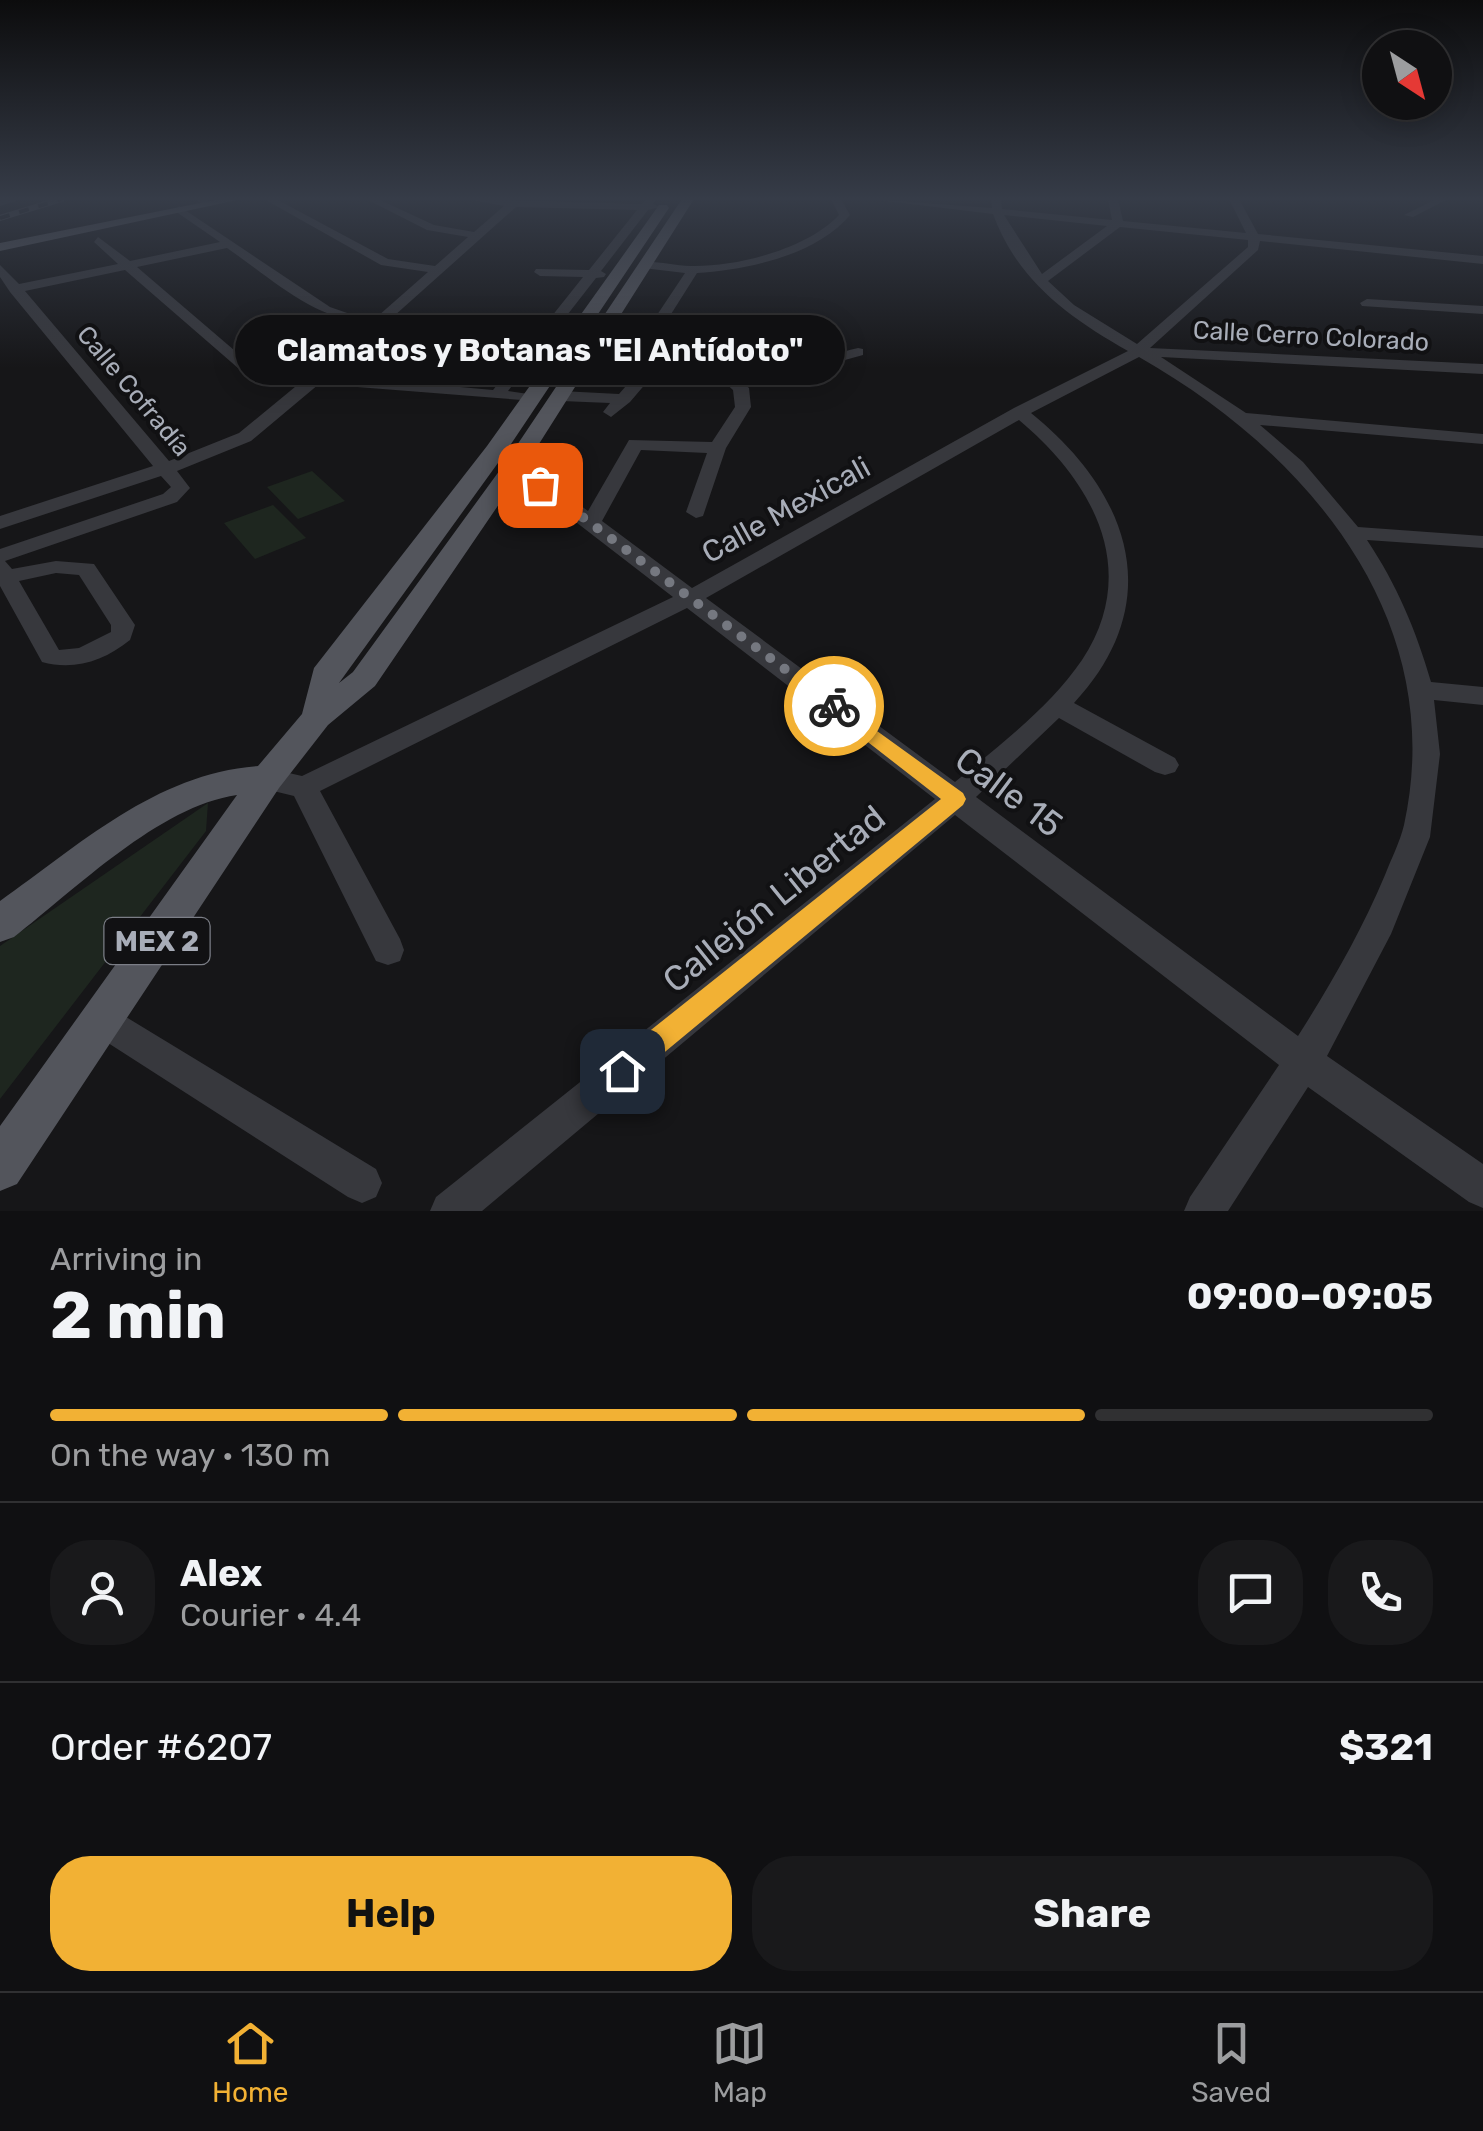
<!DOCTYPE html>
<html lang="en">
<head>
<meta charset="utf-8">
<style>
  body { margin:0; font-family:Rubik,sans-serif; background:#19191b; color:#f1f3f6; height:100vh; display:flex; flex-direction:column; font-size:38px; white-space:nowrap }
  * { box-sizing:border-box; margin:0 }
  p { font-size:32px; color:#9c9d9f }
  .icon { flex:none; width:55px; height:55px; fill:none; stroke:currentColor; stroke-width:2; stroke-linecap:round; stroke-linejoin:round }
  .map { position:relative; height:1211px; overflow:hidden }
  .details { display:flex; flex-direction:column; background:#101012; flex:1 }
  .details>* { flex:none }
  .needle { width:65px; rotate:144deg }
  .controls { position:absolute; left:1362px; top:30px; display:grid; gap:20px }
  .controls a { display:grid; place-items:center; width:90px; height:90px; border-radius:50%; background:#101012; box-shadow:0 5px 25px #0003,0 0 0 2px #303032; font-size:50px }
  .pin { position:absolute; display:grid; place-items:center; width:85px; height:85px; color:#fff; margin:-42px; border-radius:20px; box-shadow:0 5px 15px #0006 }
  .courier { position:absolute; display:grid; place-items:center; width:100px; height:100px; margin:-50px; border:8px solid #f2b134; border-radius:50%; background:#fff; color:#222; box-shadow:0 2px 12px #0007 }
  .bubble { position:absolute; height:70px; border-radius:35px; background:#101012; box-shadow:0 5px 25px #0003,0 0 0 2px #303032; font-size:32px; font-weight:700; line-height:70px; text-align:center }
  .overview em { font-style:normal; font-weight:700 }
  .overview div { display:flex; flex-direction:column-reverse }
  .overview { display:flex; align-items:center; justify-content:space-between; height:170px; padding:0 50px }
  h1 { font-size:65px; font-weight:700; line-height:75px }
  .bar { display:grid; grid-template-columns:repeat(4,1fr); gap:15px 10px; align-content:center; height:120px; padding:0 50px }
  .bar i { height:12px; border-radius:8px; background:#303032 }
  .bar .selected { background:#f2b134 }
  .bar p { grid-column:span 4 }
  .line { display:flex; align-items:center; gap:25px; padding:0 50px; border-top:2px solid #303032 }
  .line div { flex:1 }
  .round { display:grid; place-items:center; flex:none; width:105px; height:105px; border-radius:40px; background:#19191b }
  .button { display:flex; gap:20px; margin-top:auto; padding:20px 50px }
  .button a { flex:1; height:115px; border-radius:40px; background:#f2b134; color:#111; font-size:40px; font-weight:700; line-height:115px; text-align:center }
  .button a+a { background:#19191b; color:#f1f3f6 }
  .tab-bar { display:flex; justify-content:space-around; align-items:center; height:140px; border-top:2px solid #303032; background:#101012; font-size:28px; color:#9c9d9f }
  .tab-bar a { display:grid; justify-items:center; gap:5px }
  .tab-bar .selected { color:#f2b134 }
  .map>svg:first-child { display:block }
  .green { fill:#1e261f }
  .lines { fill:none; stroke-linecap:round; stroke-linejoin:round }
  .minor { fill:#37383d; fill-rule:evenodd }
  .major { fill:#53555c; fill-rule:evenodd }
  .rail-casing { stroke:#4a4c52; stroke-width:6 }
  .rail { stroke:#111113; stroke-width:4; stroke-dasharray:10; stroke-linecap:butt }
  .route { fill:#f2b134 }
  .done { stroke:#757880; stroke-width:10; stroke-dasharray:0 18 }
  .labels { text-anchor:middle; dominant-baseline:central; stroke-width:8; stroke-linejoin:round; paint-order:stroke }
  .far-street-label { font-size:25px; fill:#a8adb8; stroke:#111113 }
  .shield { fill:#111113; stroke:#7b7e86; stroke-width:2.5 }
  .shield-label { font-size:28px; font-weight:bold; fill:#a8adb8 }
  .street-label { font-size:30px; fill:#a8adb8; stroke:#111113 }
  .near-street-label { font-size:35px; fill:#a8adb8; stroke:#111113 }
</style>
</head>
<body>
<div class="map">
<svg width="1483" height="1211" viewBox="0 0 1483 1211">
  <rect width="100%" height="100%" fill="#161618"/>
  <!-- green -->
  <path class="green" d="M312,471L345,501L298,519L267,487Z
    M273,505L306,538L255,559L224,523Z
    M208,803L206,831L0,1099V946Z"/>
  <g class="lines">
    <!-- minor -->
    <path class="minor" d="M17,199L16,201L0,206V200Z
      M195,199H207L214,204L205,206Z
      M264,199H276L388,259L435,266L468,237L427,230L366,199H378L434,225L474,232L504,206L467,199L642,204L646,199H656L653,204L660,207L648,210L601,271L606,274L604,277L596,278L508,391L535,395V401L319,384L251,441L177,471L190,488L177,502L5,561L12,569L56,561L94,564L135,625L130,640C104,661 74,671 42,662L0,586V549L163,494L171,487L161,476L0,529V516L153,466L10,292L0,277V265L19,284L118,264L94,242L98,237L130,261L220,242L175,211L179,206L330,307L350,314L378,316L428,272L381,265ZM516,207L637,210L589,270L536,269L534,272L540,276L583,277L493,390L328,375ZM227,248C272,279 314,320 369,323L311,374L263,370L248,362L137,267ZM125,270L238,368L259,379L301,382L239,433L169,461L25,291ZM56,573L79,575L111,625V632L79,648L59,650L19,581Z
      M831,199H841L850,215C817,255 747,270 697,273L661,330L662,337L695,351L790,318L797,322L795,325L710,356C777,377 793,364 858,348L863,349V355L776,379L749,378L688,360L650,342L647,330L685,273L643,268V262C659,261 674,266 691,266C737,267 807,249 839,215Z
      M869,199L992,208L991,199H1001L1002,209L1112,220L1108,199H1118L1123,221L1246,233L1229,199H1239L1258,234L1483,256V264L1260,241L1258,250L1150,348L1483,364V374L1161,357L1246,413L1483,434V444L1260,425L1303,462L1358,527L1483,536V548L1367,540C1397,585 1416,630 1431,682L1483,687V705L1434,700L1440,754L1430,837L1391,934L1327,1056L1483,1164V1208L1469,1202L1308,1087L1228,1211H1184L1190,1197L1279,1065L955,815L482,1211H430L436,1197L935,799L687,608L320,791L400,939L404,950L400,961L388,965L376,961L294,796L257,787L253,779L257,771L267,768L302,776L673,597L489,455V447H501L588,511L629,440L712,442L735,407L733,390L722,380L736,377L749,388L751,407L726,448L703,516L696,518L686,512L707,453L641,450L602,521L692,588L1014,408L1128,351C1068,317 1017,280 993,214ZM1004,215L1107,226L1042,274ZM1120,227L1248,240V247L1137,344L1074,305L1048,281ZM1139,357C1308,453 1449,619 1404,825C1400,842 1391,859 1385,875C1361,932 1331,984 1298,1036L976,797L1059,718L1155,772L1165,775L1175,772L1179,765L1175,758L1074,703C1169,601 1129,492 1031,413ZM1019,420C1092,481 1142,569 1082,660C1050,707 999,746 955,782L706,598Z
      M1436,199H1448L1413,217L1404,215Z
      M1367,299L1483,306V314L1362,306L1360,303Z
      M584,356L651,363L659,368L630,402L611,417L603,412L610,403L561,401L553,396L561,391L619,394L639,371L579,364V358Z
      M103,1003L376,1169L382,1183L376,1197L362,1203L348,1197L91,1032L85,1020L91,1008Z"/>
    <!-- major -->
    <path class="major" d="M220,199H242L0,251V243Z
      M682,199H694L525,466L375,686L328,725L279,788L17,1184L0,1191V1126L237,795C159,806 76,889 14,937L0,942V901C79,845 157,773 258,766L302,714L314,668L487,446L659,205H667L669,208L503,456L339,683L353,672L505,463Z"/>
    <!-- rail casing -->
    <g class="rail-casing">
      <path id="rail" d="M0,218L62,199"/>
    </g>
    <!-- rail -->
    <use href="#rail" class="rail"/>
  </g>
  <!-- sky -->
  <linearGradient id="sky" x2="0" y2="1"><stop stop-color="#0c0c0d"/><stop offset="0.54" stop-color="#363c48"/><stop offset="1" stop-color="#363c48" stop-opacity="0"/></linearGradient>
  <rect width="1483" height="368" fill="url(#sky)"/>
  <!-- route -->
  <path class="route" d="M834,700L963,793L966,799L963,805L631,1080L622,1084L612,1080L608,1071L612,1061L941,799L828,711V701Z"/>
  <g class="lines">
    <!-- done -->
    <path class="done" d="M540,485L834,706"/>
  </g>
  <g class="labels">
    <!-- far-street labels -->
    <g class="far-street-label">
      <text transform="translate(1311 336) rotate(3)">Calle Cerro Colorado</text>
      <text transform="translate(134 391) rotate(50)">Calle Cofradía</text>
    </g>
    <!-- shield labels -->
    <rect class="shield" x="104.5" y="918" width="105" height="46" rx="8"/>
    <g class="shield-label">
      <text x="157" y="941">MEX 2</text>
    </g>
    <!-- street labels -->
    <g class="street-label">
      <text transform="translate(786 510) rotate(-29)">Calle Mexicali</text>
    </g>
    <!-- near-street labels -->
    <g class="near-street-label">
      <text transform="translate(1009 792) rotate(37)">Calle 15</text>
      <text transform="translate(774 899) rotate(-39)">Callejón Libertad</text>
    </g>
  </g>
</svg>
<div class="controls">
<a><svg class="needle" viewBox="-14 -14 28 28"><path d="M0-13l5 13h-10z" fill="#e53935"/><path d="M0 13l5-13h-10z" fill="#9c9d9f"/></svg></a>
</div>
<div class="pin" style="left:540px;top:485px;background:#ea580c"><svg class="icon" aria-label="bag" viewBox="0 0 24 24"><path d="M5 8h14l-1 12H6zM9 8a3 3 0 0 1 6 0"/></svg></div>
<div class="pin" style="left:622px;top:1071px;background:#1f2937"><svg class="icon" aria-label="home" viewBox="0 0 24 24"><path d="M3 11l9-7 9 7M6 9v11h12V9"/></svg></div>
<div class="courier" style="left:834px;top:706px"><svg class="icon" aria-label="bike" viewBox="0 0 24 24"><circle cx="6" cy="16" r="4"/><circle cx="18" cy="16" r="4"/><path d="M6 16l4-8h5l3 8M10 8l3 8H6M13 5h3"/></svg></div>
<div class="bubble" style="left:235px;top:315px;width:610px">Clamatos y Botanas &quot;El Antídoto&quot;</div>
</div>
<section class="details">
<div class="overview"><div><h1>2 min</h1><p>Arriving in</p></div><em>09:00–09:05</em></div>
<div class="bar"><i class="selected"></i><i class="selected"></i><i class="selected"></i><i></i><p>On the way · 130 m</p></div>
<div class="line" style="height:180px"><a class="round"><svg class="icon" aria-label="person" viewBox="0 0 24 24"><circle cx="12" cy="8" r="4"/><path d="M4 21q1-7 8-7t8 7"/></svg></a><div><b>Alex</b><p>Courier · 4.4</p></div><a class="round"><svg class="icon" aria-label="chat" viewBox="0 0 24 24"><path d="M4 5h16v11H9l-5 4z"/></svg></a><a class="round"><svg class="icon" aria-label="phone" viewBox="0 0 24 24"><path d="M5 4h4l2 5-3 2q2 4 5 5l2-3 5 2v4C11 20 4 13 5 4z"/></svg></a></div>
<div class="line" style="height:130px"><div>Order #6207</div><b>$321</b></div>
<div class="button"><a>Help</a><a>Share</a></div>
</section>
<nav class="tab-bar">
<a class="selected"><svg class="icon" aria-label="home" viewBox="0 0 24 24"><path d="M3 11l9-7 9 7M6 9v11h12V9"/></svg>Home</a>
<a><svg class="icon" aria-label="map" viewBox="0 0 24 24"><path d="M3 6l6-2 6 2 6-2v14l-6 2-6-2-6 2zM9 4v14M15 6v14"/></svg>Map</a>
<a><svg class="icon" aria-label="saved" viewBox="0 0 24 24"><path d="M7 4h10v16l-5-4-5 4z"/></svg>Saved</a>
</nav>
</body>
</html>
